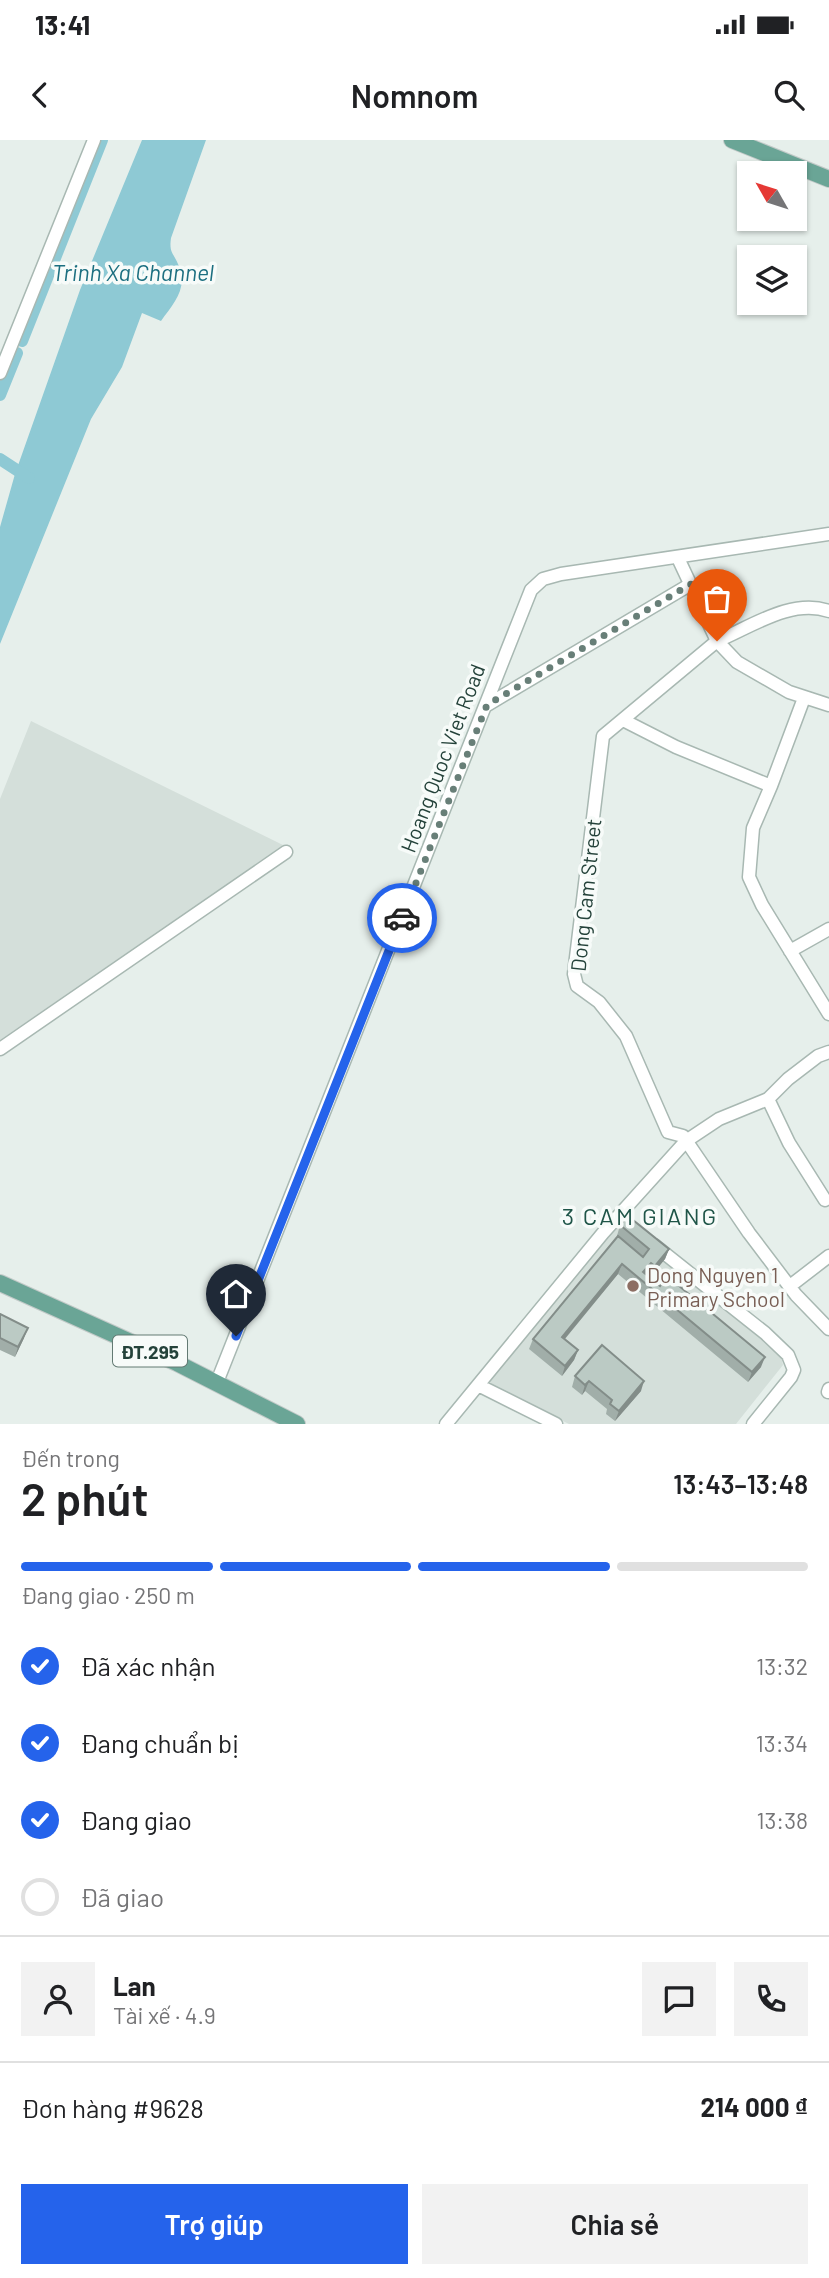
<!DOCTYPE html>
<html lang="vi">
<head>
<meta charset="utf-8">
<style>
  body { margin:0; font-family:Barlow,sans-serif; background:#f2f2f2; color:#202124; height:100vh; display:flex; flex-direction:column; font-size:26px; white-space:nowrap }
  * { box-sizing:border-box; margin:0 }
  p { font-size:23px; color:#757577 }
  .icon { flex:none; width:38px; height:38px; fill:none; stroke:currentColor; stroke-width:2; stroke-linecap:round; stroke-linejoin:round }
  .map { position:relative; height:1284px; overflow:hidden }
  .panel { display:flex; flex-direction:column; background:#fff; flex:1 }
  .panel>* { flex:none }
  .needle { width:46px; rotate:309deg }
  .tools { position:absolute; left:737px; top:21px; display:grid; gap:14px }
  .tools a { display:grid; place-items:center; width:70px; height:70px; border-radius:0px; background:#fff; box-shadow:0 2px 5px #0004; font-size:35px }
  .pin { position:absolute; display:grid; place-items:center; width:60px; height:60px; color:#fff; margin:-72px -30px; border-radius:50% 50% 50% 0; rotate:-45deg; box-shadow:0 0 7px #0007 }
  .pin .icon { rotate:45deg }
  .courier { position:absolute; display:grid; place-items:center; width:70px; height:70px; margin:-35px; border:5px solid #2563eb; border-radius:50%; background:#fff; color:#222; box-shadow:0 2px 9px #0007 }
  .overview em { font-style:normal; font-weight:600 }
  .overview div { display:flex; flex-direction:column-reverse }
  .overview { display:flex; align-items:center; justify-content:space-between; height:119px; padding:0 21px }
  h1 { font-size:46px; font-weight:600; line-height:52px }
  .bar { display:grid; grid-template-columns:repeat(4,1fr); gap:10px 7px; align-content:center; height:84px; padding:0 21px }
  .bar i { height:9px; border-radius:5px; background:#e0e0e0 }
  .bar .current { background:#2563eb }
  .bar p { grid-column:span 4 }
  .line { display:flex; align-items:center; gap:18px; padding:0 21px; border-top:2px solid #e0e0e0 }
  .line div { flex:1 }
  .round { display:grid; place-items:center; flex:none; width:74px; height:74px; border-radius:0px; background:#f2f2f2 }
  ol { padding:0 21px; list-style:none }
  li { display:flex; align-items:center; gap:21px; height:77px }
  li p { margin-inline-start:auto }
  li .icon { padding:7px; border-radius:50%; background:#2563eb; color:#fff; stroke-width:4 }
  li:last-child { color:#757577 }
  li i { width:38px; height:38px; border:4px solid #e0e0e0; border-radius:50% }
  .action { display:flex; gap:14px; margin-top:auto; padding:14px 21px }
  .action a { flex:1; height:80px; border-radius:0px; background:#2563eb; color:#fff; font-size:28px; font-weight:600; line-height:80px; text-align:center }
  .action a+a { background:#f2f2f2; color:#202124 }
  .status { display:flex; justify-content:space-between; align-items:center; height:49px; padding:0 35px; background:#fff; direction:ltr }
  .status svg { height:19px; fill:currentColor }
  header { display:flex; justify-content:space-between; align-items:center; height:91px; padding:0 21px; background:#fff; font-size:32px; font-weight:600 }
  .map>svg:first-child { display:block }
  .built { fill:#d4dfda }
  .water { fill:#8ec9d4 }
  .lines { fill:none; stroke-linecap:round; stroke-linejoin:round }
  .canal { stroke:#8ec9d4; stroke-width:12 }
  .minor-casing { stroke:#a8b8b2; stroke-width:15 }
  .major-casing { stroke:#c2cac8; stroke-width:18 }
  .minor { stroke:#fff; stroke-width:12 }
  .major { stroke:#6aa596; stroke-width:16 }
  .wall { fill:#a1aea9 }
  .shaded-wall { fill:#838d89 }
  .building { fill:#bbcac4; stroke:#838d89; stroke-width:2 }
  .done { stroke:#687f78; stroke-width:7; stroke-dasharray:0 12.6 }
  .route { stroke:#2563eb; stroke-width:9 }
  .education-dot { fill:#8d6e63; stroke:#f7fbf9; stroke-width:2.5 }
  .labels { text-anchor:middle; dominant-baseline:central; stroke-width:7; stroke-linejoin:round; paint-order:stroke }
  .shield { fill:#f7fbf9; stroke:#637a73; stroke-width:2 }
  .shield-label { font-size:19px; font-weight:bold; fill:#24423a }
  .street-label { font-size:21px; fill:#24423a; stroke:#f7fbf9 }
  .education-label { font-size:21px; fill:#785e54; stroke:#f7fbf9; text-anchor:start }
  .water-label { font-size:23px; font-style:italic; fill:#1c6f80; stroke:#f7fbf9 }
  .quarter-label { font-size:24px; letter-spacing:2px; fill:#1f5548; stroke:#f7fbf9 }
</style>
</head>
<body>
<div class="status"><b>13:41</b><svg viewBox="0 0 49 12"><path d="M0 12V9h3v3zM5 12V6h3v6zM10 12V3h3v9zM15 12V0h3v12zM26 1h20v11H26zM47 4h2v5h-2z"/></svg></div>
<header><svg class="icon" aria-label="back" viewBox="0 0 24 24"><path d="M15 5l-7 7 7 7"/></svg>Nomnom<svg class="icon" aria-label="search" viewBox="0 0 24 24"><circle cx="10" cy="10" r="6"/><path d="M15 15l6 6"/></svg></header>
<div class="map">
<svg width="829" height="1284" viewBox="0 0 829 1284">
  <rect width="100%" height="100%" fill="#e6efeb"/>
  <!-- built -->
  <path class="built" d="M31,581L283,705L0,900V659Z
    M621,1082L780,1211L783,1225L736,1284H569L484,1242Z"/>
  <!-- water -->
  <path class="water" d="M142,0H206L171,98C169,113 173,112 178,124C189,148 174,163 161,181L142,173L122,227L91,279L0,504V387L15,334L80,150Z"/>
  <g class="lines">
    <!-- canal -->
    <path class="canal" d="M22,201L102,0
      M0,255L17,213
      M0,319L29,338"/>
    <!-- minor casing -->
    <g class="minor-casing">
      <path id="minor" d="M0,233L94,0
        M678,418L717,501L603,596L574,834L577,846L599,862L626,896L668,992L683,996L749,1093L796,1155L829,1189
        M829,471C791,458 751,487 717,501L737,522L789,552L829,565
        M804,558L771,646L753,688L749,737L762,765L829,874
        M487,565L691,444
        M623,580L676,607L771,646
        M790,811L829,789
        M0,909L286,712
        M768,959L789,1003L825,1060
        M654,1105L765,1193L788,1215L794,1230L791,1237L753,1284
        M790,1146L829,1116
        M217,1242L531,450L543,439L561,434L829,394
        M478,1245L556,1284
        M828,1252L829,1249
        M446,1284L603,1093L686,1001L719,979L768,959L788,939L818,916L829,912"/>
    </g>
    <!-- major casing -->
    <g class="major-casing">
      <path id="major" d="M732,0L829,39
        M0,1143L177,1223L297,1284"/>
    </g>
    <!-- minor -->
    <use href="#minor" class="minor"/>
    <!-- major -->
    <use href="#major" class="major"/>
  </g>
  <!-- wall -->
  <path class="wall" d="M620,1085L669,1109L665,1119L651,1136L647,1133L646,1135L761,1227L748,1242L618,1134L565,1199L578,1210L574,1220L562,1236L529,1209L533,1199L618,1096H617Z
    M0,1174L24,1198L15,1217L0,1210Z
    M575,1236L641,1251L615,1281L606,1274L607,1269L585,1251L582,1255L572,1247Z"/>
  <!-- shaded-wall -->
  <path class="shaded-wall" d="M669,1109L665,1119L651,1136L655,1126Z
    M651,1123L647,1133L641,1140L643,1132Z
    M622,1124L618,1134L558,1207L562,1197Z
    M28,1188L24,1198L15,1217L18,1207Z
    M578,1210L574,1220L562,1236L565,1226Z
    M765,1217L761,1227L748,1242L752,1232Z
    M589,1241L585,1251L582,1255L585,1245Z
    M644,1241L641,1251L615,1281L619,1271Z"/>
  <!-- building -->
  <path class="building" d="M628,1076L669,1109L655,1126L651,1123L643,1132L660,1146L667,1136L765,1217L752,1232L622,1124L562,1197L578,1210L565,1226L533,1199L618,1096L643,1117L649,1109L620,1085Z
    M0,1174L28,1188L18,1207L0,1198Z
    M602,1205L644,1241L619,1271L610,1264L612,1260L589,1241L585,1245L575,1236Z"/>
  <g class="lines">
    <!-- done -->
    <path class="done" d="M402,778L487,565L691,444L717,501"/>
    <!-- route -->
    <path class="route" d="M236,1196L402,778"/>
  </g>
  <!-- markers -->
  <circle class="education-dot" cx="633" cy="1146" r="7"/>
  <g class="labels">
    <!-- shield labels -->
    <rect class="shield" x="113" y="1195.5" width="74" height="31" rx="5"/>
    <g class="shield-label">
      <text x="150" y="1211">ĐT.295</text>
    </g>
    <!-- street labels -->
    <g class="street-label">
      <text transform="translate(442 618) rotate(-69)">Hoang Quoc Viet Road</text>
      <text transform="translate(585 755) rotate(-84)">Dong Cam Street</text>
    </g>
    <!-- education labels -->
    <g class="education-label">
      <text x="647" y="1134">Dong Nguyen 1<tspan x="647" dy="24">Primary School</tspan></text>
    </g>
    <!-- water labels -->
    <g class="water-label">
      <text x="133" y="132">Trinh Xa Channel</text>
    </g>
    <!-- quarter labels -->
    <g class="quarter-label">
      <text x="640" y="1075">3 CAM GIANG</text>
    </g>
  </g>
</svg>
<div class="tools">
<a><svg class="needle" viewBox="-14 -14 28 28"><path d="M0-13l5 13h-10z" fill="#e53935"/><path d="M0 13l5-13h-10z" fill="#757577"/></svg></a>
<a><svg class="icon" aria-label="layers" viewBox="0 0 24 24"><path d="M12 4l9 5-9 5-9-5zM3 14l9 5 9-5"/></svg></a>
</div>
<div class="pin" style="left:717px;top:501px;background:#ea580c"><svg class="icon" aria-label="bag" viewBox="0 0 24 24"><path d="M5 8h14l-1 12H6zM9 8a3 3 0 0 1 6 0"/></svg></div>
<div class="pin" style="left:236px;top:1196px;background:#1f2937"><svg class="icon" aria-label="home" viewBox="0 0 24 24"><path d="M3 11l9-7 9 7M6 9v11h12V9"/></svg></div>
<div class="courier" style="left:402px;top:778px"><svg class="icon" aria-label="car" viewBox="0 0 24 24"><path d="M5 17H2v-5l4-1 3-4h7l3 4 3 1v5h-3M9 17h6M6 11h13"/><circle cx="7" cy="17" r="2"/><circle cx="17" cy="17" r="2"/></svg></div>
</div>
<section class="panel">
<div class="overview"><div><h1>2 phút</h1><p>Đến trong</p></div><em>13:43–13:48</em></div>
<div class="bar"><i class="current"></i><i class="current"></i><i class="current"></i><i></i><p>Đang giao · 250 m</p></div>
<ol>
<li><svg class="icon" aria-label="check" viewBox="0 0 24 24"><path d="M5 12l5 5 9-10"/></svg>Đã xác nhận<p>13:32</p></li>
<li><svg class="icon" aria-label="check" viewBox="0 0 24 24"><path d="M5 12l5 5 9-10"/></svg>Đang chuẩn bị<p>13:34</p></li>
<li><svg class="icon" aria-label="check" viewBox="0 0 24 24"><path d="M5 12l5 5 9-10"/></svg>Đang giao<p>13:38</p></li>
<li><i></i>Đã giao</li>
</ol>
<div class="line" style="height:126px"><a class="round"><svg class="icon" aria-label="person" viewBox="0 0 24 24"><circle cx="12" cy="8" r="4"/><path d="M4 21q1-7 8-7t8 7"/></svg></a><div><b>Lan</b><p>Tài xế · 4.9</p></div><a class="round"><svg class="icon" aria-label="chat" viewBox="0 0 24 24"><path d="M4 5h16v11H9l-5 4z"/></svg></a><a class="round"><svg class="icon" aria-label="phone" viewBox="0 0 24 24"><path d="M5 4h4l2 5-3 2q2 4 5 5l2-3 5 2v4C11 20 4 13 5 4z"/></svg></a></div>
<div class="line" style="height:91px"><div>Đơn hàng #9628</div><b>214 000 ₫</b></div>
<div class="action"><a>Trợ giúp</a><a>Chia sẻ</a></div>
</section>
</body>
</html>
